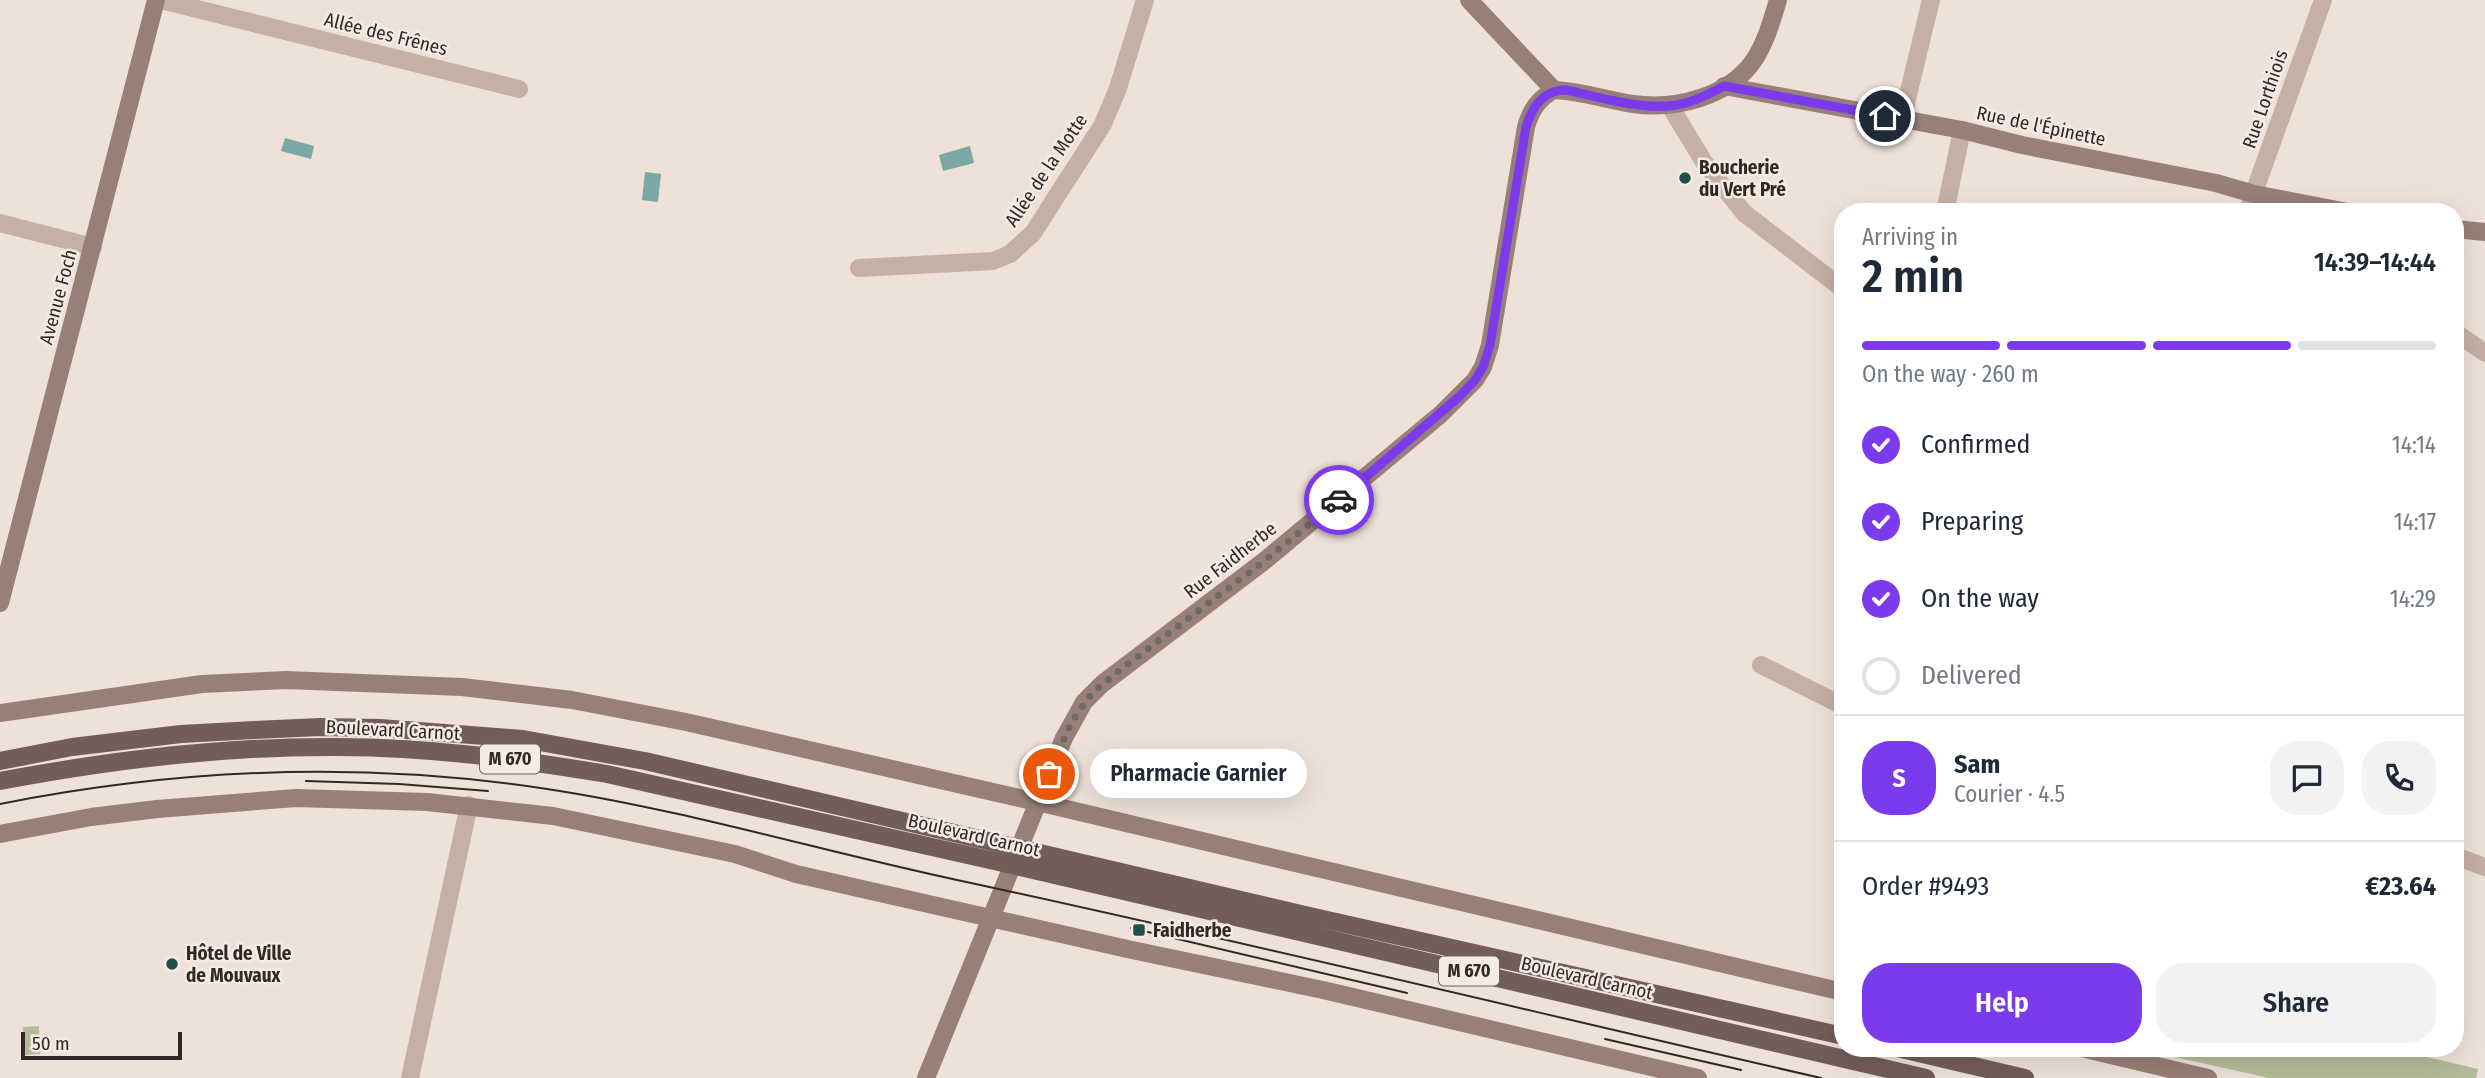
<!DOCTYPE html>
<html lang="en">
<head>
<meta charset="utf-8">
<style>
  body { margin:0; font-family:"Fira Sans Condensed",sans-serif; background:#f2f2f3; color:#1f2937; height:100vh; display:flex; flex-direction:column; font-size:26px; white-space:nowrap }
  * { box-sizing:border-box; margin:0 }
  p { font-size:23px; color:#747a83 }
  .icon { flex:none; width:38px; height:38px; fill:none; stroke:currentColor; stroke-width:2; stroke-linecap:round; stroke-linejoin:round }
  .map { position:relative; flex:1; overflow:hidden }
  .sheet { position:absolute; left:1834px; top:203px; width:630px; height:854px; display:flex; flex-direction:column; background:#fff; border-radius:28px; box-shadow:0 7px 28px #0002 }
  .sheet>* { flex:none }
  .scale { position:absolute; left:21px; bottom:18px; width:161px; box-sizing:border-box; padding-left:7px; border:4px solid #312826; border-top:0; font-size:19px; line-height:24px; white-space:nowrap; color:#312826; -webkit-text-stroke:5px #f6ebe4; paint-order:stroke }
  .pin { position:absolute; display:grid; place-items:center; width:60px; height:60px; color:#fff; margin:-30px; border:4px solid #fff; border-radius:50%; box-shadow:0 2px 7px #0007 }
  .courier { position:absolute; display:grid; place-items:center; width:70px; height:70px; margin:-35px; border:5px solid #7c3aed; border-radius:50%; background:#fff; color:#222; box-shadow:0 2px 9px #0007 }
  .bubble { position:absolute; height:49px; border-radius:24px; background:#fff; box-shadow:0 7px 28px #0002; font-size:23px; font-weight:600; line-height:49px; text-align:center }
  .overview em { font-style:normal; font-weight:600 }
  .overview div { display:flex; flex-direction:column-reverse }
  .overview { display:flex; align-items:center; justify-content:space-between; height:119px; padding:0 28px }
  h1 { font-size:46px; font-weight:600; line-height:52px }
  .bar { display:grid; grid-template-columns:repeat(4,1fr); gap:10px 7px; align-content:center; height:84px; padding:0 28px }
  .bar i { height:9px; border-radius:5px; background:#e0e1e3 }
  .bar .current { background:#7c3aed }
  .bar p { grid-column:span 4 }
  .line { display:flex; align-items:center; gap:18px; padding:0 28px; border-top:2px solid #e0e1e3 }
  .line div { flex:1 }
  .round { display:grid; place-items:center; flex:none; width:74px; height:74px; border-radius:28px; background:#f2f2f3 }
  ol { padding:0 28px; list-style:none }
  li { display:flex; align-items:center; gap:21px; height:77px }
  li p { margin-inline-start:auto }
  li .icon { padding:7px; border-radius:50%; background:#7c3aed; color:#fff; stroke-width:4 }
  li:last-child { color:#747a83 }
  li i { width:38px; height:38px; border:4px solid #e0e1e3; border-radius:50% }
  .button { display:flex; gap:14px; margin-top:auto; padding:14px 28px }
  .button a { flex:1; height:80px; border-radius:28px; background:#7c3aed; color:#fff; font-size:28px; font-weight:600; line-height:80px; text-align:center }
  .button a+a { background:#f2f2f3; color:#1f2937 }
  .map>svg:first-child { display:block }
  .green { fill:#b4bb9a }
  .water { fill:#7aa8a4 }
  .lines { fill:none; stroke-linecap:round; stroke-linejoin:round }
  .street { stroke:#c5b0a5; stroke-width:18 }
  .secondary { stroke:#987f77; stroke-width:18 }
  .primary { stroke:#725e58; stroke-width:18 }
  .tram { stroke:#312826; stroke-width:2 }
  .done { stroke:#736964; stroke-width:7; stroke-dasharray:0 12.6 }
  .route { stroke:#7c3aed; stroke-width:9 }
  .poi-dot { fill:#204f4c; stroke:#f6ebe4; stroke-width:2.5 }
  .labels { text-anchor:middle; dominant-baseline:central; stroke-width:5; stroke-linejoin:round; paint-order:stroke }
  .shield { fill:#f6ebe4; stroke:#6c625f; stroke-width:2 }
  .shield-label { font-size:18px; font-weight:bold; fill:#312826 }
  .street-label { font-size:19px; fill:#312826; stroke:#f6ebe4 }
  .poi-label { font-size:19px; font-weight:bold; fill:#312826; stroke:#f6ebe4; text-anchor:start }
</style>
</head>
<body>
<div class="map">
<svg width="2485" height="1078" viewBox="0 0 2485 1078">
  <rect width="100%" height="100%" fill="#eee1d8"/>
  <!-- green -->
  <path class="green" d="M39,1026L40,1054L25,1055L23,1027Z
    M2172,1048H2411L2410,1053L2478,1069L2476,1078H2269L2170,1056Z"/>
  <!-- water -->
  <path class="water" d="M285,138L314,146L311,159L281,151Z
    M970,146L974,163L943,171L939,155Z
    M645,172L661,174L658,202L642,200Z"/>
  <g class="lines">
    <!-- street -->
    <path class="street" d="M161,0L519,89
      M1670,106L1704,162L1744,213L1843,289
      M1902,120L1931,0
      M1945,212L1962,130
      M2247,212L2323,0
      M0,223L93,247
      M859,268L993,261L1010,254L1033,233L1103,124L1118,88L1145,0
      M2455,332L2485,353
      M1761,665L1843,706
      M2455,856L2485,867
      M410,1078L469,805"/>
    <!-- secondary -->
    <path class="secondary" d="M1469,0L1554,90
      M1724,86L1962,130L2022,145L2216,183L2254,194L2348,212
      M1554,90C1580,91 1607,100 1633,104C1675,110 1729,97 1754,60C1766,42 1772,20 1778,0
      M2455,229L2485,232
      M0,603L156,0
      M0,713L202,684L286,680L462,687L572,700L686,722L1037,802L1843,992
      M0,834L91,817L157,809L296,798L427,802L553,816L735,854L796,874L1132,950L1323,990L1698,1078
      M2081,1048L2208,1078
      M926,1078L1064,738L1084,702L1102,684L1263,562L1441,414L1475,380L1483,367L1490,345L1526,127C1531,110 1538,99 1554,90"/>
    <!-- primary -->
    <path class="primary" d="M0,761L72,747L181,734L254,730L320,727L380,728L523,739L645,761L1305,915L1843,1036
      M0,781C111,760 224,746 338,747C428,747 518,759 607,774L1012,865L1926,1078
      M1897,1048L2025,1078"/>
    <!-- tram -->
    <path class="tram" d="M306,781L399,784L488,791
      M0,804C181,768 364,761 547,789C685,810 821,851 957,880C1246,942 1533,1012 1821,1078
      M1131,928L1407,993
      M1605,1039L1741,1070"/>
  </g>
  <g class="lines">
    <!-- done -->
    <path class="done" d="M1049,774L1071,723L1092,693L1120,670L1263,562L1339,500"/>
    <!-- route -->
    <path class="route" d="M1339,500L1461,395L1475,380L1483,367L1490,345L1526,127C1532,107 1543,90 1566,90C1598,97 1634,108 1668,106C1688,105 1707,95 1724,86L1885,116"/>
  </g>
  <!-- markers -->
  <g class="poi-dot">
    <circle cx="1685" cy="178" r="7"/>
    <rect x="1132" y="923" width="14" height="14" rx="3.5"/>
    <circle cx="172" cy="964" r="7"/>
  </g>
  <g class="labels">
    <!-- shield labels -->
    <g class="shield">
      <rect x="480" y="744.5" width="60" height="29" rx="5"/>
      <rect x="1439" y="956.5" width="60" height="29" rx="5"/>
    </g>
    <g class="shield-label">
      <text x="510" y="759">M 670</text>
      <text x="1469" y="971">M 670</text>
    </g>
    <!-- street labels -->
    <g class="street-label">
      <text transform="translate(386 34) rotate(14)">Allée des Frênes</text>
      <text transform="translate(2265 99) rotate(-71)">Rue Lorthiois</text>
      <text transform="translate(2041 126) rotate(12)">Rue de l'Épinette</text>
      <text transform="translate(1046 170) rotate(-56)">Allée de la Motte</text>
      <text transform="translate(58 297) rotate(-75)">Avenue Foch</text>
      <text transform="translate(1230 560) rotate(-38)">Rue Faidherbe</text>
      <text transform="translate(393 730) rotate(3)">Boulevard Carnot</text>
      <text transform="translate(974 835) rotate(13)">Boulevard Carnot</text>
      <text transform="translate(1587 978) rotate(13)">Boulevard Carnot</text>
    </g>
    <!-- poi labels -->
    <g class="poi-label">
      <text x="1699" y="167">Boucherie<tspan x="1699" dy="22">du Vert Pré</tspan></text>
      <text x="1153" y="930">Faidherbe</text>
      <text x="186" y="953">Hôtel de Ville<tspan x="186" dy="22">de Mouvaux</tspan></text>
    </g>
  </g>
</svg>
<div class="scale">50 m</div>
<div class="pin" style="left:1049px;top:774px;background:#ea580c"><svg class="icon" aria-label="bag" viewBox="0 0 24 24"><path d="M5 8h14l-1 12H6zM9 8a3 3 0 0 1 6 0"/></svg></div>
<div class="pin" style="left:1885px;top:116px;background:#1f2937"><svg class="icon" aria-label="home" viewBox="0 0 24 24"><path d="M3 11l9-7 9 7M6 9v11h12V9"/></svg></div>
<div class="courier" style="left:1339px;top:500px"><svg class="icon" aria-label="car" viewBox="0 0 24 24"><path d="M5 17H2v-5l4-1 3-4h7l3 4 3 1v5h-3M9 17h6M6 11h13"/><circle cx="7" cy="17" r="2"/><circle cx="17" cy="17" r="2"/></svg></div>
<div class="bubble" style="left:1090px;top:749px;width:217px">Pharmacie Garnier</div>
<section class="sheet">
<div class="overview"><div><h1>2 min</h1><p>Arriving in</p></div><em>14:39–14:44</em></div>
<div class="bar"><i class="current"></i><i class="current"></i><i class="current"></i><i></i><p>On the way · 260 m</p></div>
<ol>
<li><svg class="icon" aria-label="check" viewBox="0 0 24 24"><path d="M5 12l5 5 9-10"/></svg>Confirmed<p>14:14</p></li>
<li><svg class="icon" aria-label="check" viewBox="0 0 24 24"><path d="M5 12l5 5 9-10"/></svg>Preparing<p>14:17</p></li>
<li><svg class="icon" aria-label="check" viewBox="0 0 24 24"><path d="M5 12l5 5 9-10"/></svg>On the way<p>14:29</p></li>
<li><i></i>Delivered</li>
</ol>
<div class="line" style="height:126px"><b class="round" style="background:#7c3aed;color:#fff">S</b><div><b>Sam</b><p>Courier · 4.5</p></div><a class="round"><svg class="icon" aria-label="chat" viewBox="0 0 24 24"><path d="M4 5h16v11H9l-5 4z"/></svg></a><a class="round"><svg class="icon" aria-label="phone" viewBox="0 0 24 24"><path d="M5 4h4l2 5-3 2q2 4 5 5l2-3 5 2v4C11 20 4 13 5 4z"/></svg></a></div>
<div class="line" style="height:91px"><div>Order #9493</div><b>€23.64</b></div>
<div class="button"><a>Help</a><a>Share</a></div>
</section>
</div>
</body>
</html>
